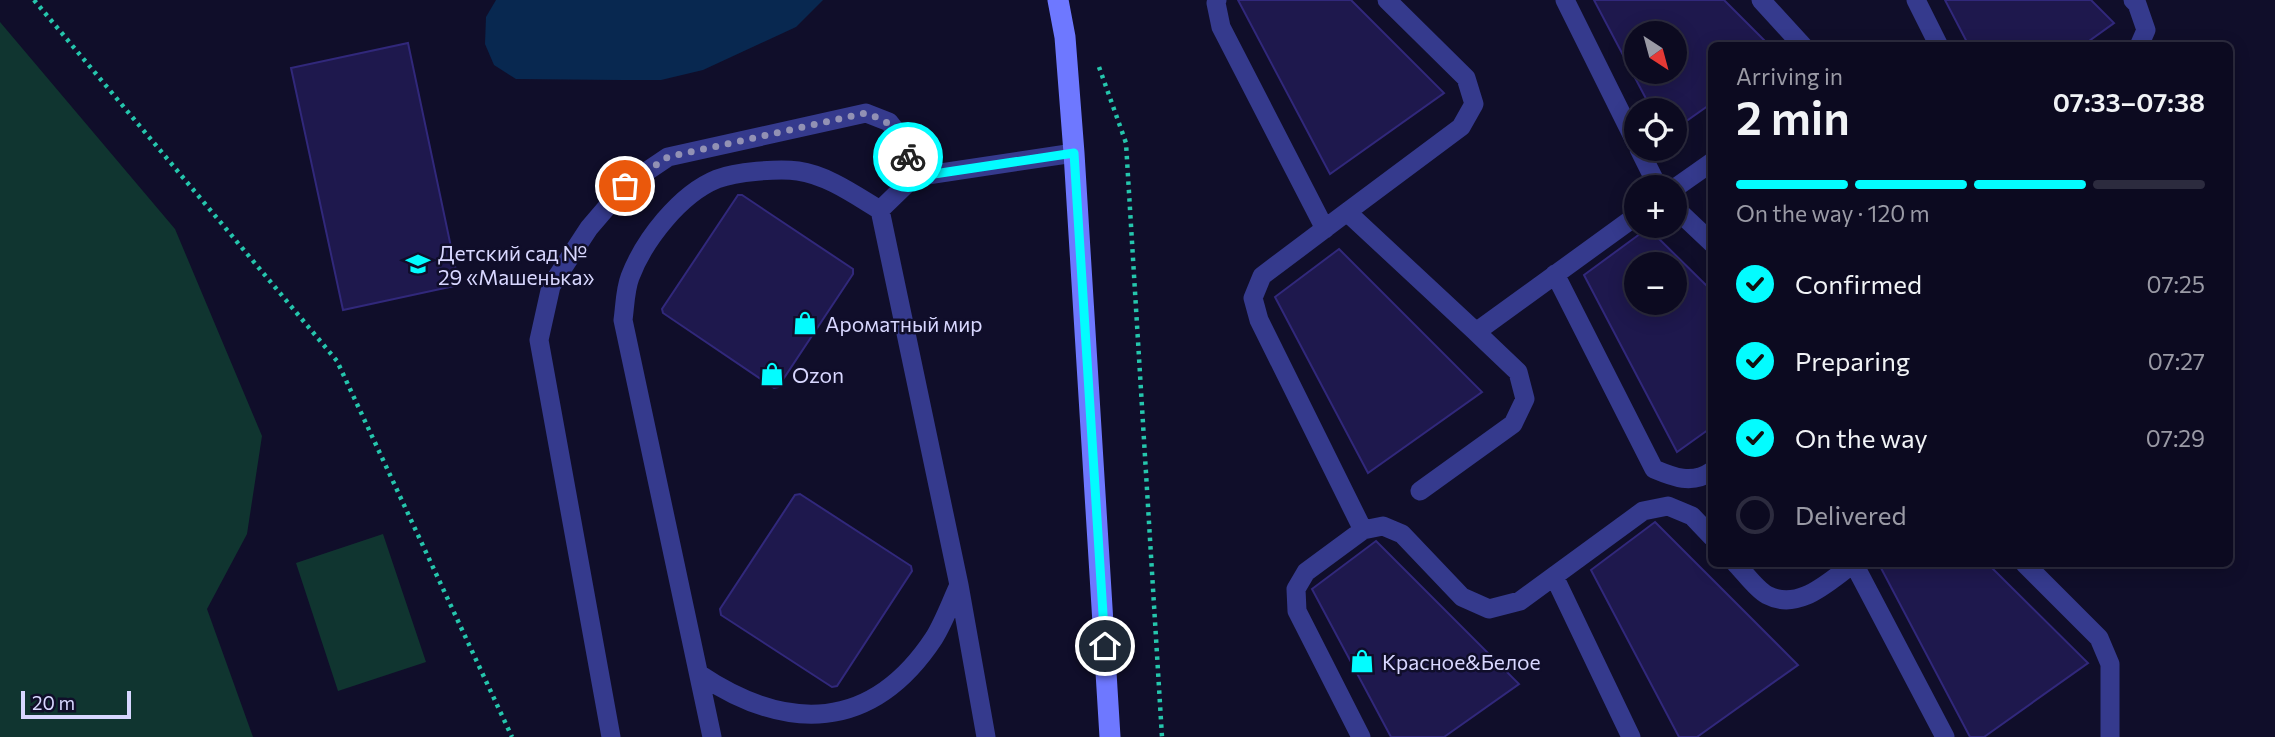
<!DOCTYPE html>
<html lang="en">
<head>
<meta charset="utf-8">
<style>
  body { margin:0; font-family:Commissioner,sans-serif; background:#151329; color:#f1f3f6; height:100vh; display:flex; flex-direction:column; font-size:26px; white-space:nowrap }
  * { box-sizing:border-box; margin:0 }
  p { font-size:23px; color:#9a9aa5 }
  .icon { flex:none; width:38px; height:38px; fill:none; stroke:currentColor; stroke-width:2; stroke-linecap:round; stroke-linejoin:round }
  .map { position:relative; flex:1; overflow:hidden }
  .details { position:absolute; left:1708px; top:42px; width:525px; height:525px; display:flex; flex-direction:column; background:#0c0a20; border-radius:10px; box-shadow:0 4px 18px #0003,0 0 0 2px #2c2b3e }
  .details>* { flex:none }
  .needle { width:46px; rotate:144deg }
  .tools { position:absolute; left:1624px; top:21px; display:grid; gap:14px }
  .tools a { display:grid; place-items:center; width:63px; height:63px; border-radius:50%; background:#0c0a20; box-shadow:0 4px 18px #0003,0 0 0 2px #2c2b3e; font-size:35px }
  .scale { position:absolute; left:21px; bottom:18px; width:110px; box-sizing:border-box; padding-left:7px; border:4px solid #d8d7ff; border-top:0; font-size:19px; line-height:24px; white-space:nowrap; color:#d8d7ff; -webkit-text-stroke:5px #100e2a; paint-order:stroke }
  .pin { position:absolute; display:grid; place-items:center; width:60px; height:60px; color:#fff; margin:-30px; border:4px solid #fff; border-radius:50%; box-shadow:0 2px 7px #0007 }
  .courier { position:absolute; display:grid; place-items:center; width:70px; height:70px; margin:-35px; border:5px solid #03fcff; border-radius:50%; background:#fff; color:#222; box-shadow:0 2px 9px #0007 }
  .summary em { font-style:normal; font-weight:600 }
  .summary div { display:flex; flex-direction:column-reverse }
  .summary { display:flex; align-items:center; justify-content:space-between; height:119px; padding:0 28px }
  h1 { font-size:46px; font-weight:600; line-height:52px }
  .bar { display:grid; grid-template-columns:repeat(4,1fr); gap:10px 7px; align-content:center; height:84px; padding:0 28px }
  .bar i { height:9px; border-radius:5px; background:#2c2b3e }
  .bar .selected { background:#03fcff }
  .bar p { grid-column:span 4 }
  ol { padding:0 28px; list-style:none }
  li { display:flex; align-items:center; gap:21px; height:77px }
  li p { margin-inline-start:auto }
  li .icon { padding:7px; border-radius:50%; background:#03fcff; color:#111; stroke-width:4 }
  li:last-child { color:#9a9aa5 }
  li i { width:38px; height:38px; border:4px solid #2c2b3e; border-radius:50% }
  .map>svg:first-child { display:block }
  .green { fill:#103530 }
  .water { fill:#082850 }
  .building { fill:#1e184d; stroke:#31287b; stroke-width:2; fill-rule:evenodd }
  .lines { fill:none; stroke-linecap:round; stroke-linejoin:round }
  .path { stroke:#25c6ad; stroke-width:4.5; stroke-dasharray:3.5 5; stroke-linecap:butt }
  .lane { stroke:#353a8d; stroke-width:19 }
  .secondary { stroke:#6e78ff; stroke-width:21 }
  .done { stroke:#9291b4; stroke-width:7; stroke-dasharray:0 12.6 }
  .route { stroke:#03fcff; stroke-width:9 }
  .labels { text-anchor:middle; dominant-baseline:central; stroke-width:5; stroke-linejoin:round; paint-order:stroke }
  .poi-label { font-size:21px; fill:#d8d7ff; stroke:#100e2a; text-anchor:start }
</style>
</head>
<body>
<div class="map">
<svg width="2275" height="737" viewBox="0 0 2275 737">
  <rect width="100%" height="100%" fill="#100e2a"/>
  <!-- green -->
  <path class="green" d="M0,22L175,229L262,436L247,534L207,609L253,737H0Z
    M383,534L426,662L338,691L296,563Z"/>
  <!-- water -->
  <path class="water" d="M496,0H823L796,27L703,70L661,80H621L516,79L494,65L485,44L486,17Z"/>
  <!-- building -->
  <path class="building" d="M1238,0H1351L1444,93L1330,174Z
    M1594,0H1724L1770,46H1712V103L1675,129V110H1652ZM1636,33H1675V72H1636Z
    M1945,0H2091L2114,23L2082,46H1969Z
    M408,43L459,285L343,310L291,68Z
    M738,195H742L853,269V274L778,387L774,388L663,313L662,309Z
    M1648,228L1712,291V427L1677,452L1584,275ZM1636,264H1675V303H1636Z
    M1339,249L1482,392L1368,473L1275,297Z
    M800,494L911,566L912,571L837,686L832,687L721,615L720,609L795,495Z
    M1655,522L1798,665L1697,737H1679L1591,570Z
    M1376,541L1519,684L1444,737H1391L1312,589Z
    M1886,564H1988L2088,663L1984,737H1970L1881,568Z"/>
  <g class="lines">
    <!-- path -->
    <path class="path" d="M34,0L337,361L512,737
      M1099,67L1126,143L1162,737"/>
    <!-- lane -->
    <path class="lane" d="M1217,0L1216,3L1221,27L1325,229
      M1565,0L1636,143
      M1761,0L1803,46
      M1916,0L1939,46
      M2133,0L2137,4L2146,30L2139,46
      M1639,149L1658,187
      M1675,188L1712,162
      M1675,208L1712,243
      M880,210L914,177L1074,153
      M1347,212L1461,127L1474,104L1466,78L1387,0
      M1555,274L1654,469C1673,477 1692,485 1712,471
      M1420,491L1513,424L1525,399L1518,372L1476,332
      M1363,530L1259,320L1253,298L1262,276L1347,212L1476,332L1636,216
      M1736,564C1745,573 1756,589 1767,595C1799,612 1829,581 1853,564
      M1854,564L1945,737
      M2025,564L2099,638L2110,664V737
      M1554,576L1631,737
      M699,674C787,733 872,732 934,638C944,622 951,602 959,585
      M611,737L539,340L551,286L589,228L625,186L668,157L866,113L889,122L903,140L914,177
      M712,737L623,320C625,306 625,290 630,277C644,240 680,194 717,179C735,172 779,168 798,171C827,175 855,195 880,210L959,585L986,737
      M1361,737L1297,611L1296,589L1306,572L1363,530L1383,526L1402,534L1462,597L1489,609L1520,601L1643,511L1668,506L1692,516L1712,537"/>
    <!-- secondary -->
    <path class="secondary" d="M1058,0L1065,37L1074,153L1110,737"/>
  </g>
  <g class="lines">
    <!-- done -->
    <path class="done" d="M625,186L668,157L866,113C893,123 899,129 908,157"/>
    <!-- route -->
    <path class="route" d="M908,157L914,177L1074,153L1105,646"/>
  </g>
  <!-- icons -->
  <defs>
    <g id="school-bare" transform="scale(1.89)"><path d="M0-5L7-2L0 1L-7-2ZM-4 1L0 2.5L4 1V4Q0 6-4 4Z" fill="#03fcff" stroke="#100e2a" stroke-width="2.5" paint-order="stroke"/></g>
    <g id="shop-bare" transform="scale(1.89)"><path d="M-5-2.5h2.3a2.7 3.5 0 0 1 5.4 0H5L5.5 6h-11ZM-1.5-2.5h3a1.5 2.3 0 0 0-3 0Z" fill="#03fcff" stroke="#100e2a" stroke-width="2.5" paint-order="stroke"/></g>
  </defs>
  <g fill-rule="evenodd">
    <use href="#school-bare" x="418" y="264"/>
    <use href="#shop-bare" x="805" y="323"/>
    <use href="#shop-bare" x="772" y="374"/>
    <use href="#shop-bare" x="1362" y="661"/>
  </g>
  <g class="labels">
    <!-- poi labels -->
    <g class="poi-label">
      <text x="438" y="252">Детский сад №<tspan x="438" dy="24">29 «Машенька»</tspan></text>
      <text x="825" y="323">Ароматный мир</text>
      <text x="792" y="374">Ozon</text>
      <text x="1382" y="661">Красное&amp;Белое</text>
    </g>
  </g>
</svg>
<div class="tools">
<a><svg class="needle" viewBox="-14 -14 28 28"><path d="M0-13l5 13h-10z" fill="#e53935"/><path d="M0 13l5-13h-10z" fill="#9a9aa5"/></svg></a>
<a><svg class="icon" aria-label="locate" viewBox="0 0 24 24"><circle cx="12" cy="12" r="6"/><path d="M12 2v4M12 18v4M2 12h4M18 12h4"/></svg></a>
<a>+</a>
<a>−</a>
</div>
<div class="scale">20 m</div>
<div class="pin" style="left:625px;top:186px;background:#ea580c"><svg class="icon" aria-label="bag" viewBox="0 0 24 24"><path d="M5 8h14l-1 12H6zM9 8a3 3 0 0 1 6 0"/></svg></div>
<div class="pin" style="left:1105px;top:646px;background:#1f2937"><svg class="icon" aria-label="home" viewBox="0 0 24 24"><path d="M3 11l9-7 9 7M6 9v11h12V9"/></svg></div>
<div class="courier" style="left:908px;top:157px"><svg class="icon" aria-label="bike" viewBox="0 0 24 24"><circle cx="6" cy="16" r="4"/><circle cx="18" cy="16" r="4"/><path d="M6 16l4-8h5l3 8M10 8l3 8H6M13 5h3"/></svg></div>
<section class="details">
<div class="summary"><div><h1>2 min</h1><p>Arriving in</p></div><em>07:33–07:38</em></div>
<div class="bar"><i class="selected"></i><i class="selected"></i><i class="selected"></i><i></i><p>On the way · 120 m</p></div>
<ol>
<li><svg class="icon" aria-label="check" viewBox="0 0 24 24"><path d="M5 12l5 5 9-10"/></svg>Confirmed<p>07:25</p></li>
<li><svg class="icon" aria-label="check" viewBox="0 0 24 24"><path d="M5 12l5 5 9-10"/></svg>Preparing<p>07:27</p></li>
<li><svg class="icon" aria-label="check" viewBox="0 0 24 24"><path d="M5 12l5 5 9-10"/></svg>On the way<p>07:29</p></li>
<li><i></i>Delivered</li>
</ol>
</section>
</div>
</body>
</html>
